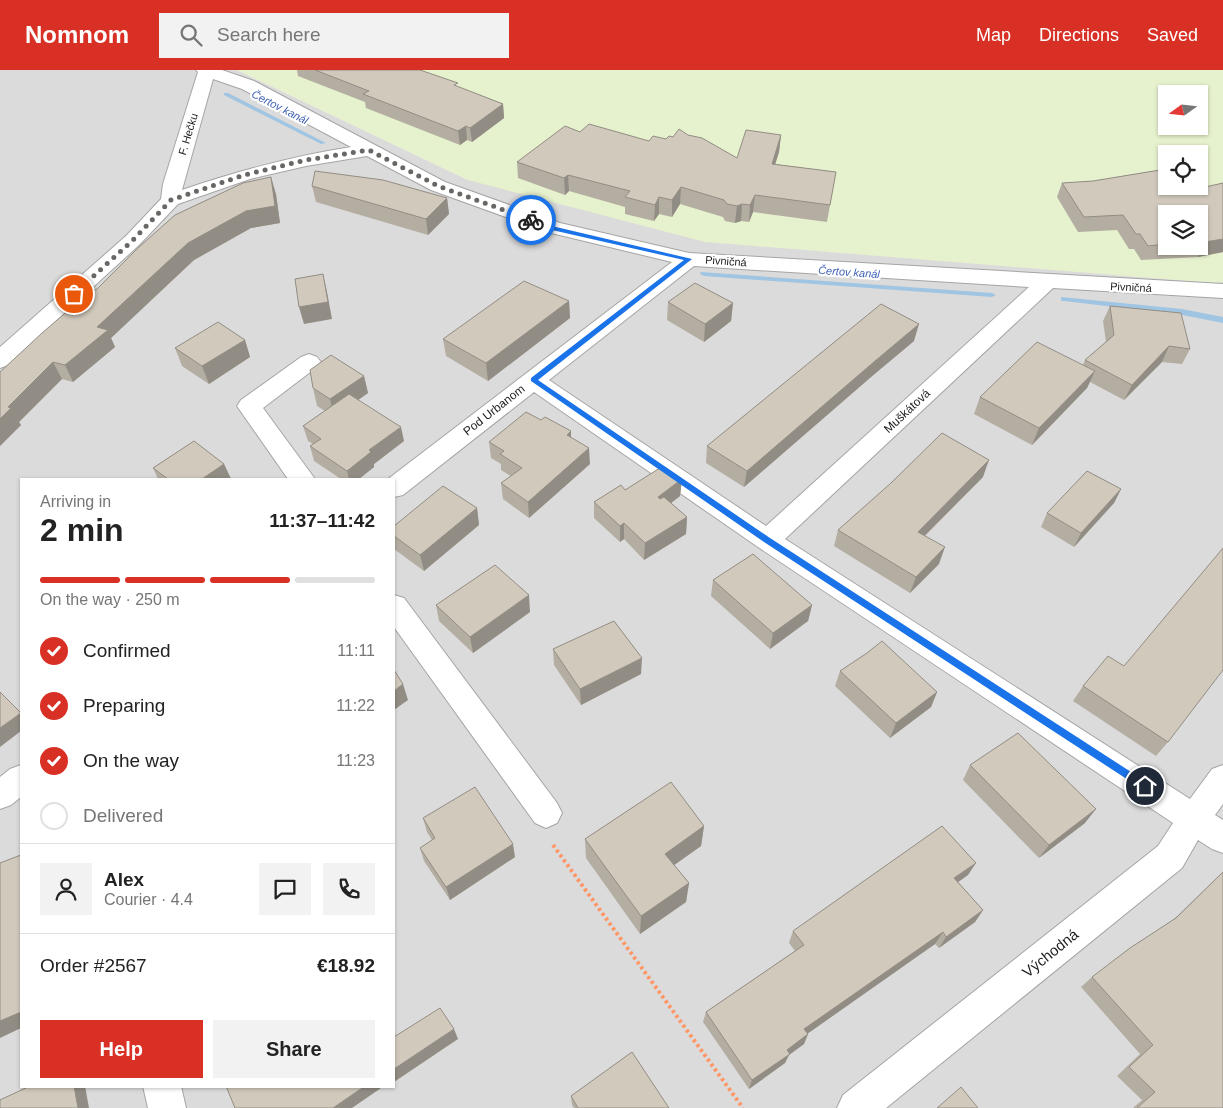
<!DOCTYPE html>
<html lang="en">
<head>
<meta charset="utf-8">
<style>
  body { margin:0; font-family:Helvetica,sans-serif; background:#f2f2f2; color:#222; height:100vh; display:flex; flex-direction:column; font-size:19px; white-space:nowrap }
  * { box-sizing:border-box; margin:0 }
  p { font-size:16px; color:#767676 }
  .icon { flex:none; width:28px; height:28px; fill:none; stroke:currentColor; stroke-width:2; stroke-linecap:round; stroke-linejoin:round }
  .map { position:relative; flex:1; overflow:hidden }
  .drawer { position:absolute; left:20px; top:408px; width:375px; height:610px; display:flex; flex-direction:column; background:#fff; border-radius:0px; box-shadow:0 1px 4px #0004 }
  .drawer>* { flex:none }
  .needle { width:32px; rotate:255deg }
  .buttons { position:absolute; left:1158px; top:15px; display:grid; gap:10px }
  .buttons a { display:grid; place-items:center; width:50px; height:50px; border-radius:0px; background:#fff; box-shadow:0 1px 4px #0004; font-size:25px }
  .pin { position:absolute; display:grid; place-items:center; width:42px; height:42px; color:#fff; margin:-21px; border:2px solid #fff; border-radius:50%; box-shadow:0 1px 5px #0007 }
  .courier { position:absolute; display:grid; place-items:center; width:50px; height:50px; margin:-25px; border:4px solid #1a73e8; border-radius:50%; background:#fff; color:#222; box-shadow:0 1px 6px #0007 }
  .summary em { font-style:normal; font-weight:600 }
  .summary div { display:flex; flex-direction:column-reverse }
  .summary { display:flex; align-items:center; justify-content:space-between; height:85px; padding:0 20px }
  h1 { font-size:32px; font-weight:600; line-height:38px }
  .bar { display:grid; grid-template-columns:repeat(4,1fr); gap:8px 5px; align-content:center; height:60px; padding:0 20px }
  .bar i { height:6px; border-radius:4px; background:#e0e0e0 }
  .bar .on { background:#d93025 }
  .bar p { grid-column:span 4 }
  .line { display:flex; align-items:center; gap:12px; padding:0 20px; border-top:1px solid #e0e0e0 }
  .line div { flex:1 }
  .round { display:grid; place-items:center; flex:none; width:52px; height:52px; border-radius:0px; background:#f2f2f2 }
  ol { padding:0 20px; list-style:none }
  li { display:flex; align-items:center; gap:15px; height:55px }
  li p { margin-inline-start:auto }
  li .icon { padding:5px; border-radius:50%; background:#d93025; color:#fff; stroke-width:4 }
  li:last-child { color:#767676 }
  li i { width:28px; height:28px; border:2px solid #e0e0e0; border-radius:50% }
  .cta { display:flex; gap:10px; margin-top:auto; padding:10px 20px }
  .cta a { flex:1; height:58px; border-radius:0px; background:#d93025; color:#fff; font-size:20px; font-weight:600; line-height:58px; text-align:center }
  .cta a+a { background:#f2f2f2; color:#222 }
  header { display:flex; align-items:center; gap:30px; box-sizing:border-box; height:70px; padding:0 25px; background:#d93025; color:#fff }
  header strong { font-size:24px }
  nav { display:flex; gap:28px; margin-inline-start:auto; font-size:18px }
  .search { width:350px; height:45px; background:#f2f2f2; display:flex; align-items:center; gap:12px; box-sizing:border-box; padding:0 18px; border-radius:0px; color:#767676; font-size:19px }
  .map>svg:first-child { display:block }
  .residential { fill:#dcdbdb; fill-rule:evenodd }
  .farmland { fill:#e6f1cd; fill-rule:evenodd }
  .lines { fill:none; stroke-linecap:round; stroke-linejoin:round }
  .stream { fill:#a0c5e2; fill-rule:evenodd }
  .street-casing { stroke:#a5a5a5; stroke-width:2 }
  .path { stroke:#ff9666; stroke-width:4; stroke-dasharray:3 3; stroke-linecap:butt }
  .street { fill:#fff; fill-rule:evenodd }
  .wall { fill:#b4ada2; fill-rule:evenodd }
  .shaded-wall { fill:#928d84 }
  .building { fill:#d1c9bc; stroke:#928d84 }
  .route { fill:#1a73e8 }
  .done { stroke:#686763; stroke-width:5; stroke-dasharray:0 9 }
  .labels { text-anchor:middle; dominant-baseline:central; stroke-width:4.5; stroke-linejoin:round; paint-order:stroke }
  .far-water-label { font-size:11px; font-style:italic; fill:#4163b7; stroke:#fff }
  .far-street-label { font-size:11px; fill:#1e1e1e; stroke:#fff }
  .street-label { font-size:12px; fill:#1e1e1e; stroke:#fff }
  .near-street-label { font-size:15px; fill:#1e1e1e; stroke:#fff }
</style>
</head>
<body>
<header>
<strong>Nomnom</strong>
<div class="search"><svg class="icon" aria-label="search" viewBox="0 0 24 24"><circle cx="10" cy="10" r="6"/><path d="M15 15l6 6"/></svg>Search here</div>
<nav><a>Map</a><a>Directions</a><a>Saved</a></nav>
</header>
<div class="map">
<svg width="1223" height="1038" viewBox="0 0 1223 1038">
  <rect width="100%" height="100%" fill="#f0efe3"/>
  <!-- residential -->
  <path class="residential" d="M0,0H237L468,110L1213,213L1223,212V1038H0ZM21,409H394V1016H21Z"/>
  <!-- farmland -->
  <path class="farmland" d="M237,0H1223V212L1213,213L705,172L468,110ZM1166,24H1199V56H1166ZM1166,84H1199V116H1166ZM1166,144H1199V176H1166Z"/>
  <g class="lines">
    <!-- stream -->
    <path class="stream" d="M224,23H228L326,73L321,74L224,25Z
      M701,202L992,223L996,225L992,227L704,206L700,204Z
      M1061,227L1182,239L1223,247V253L1182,245L1064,231H1061Z"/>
    <!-- street casing -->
    <g class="street-casing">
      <path id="street" d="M196,0H222L254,11L445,112L560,153L689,183L1223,214V228L1053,218L785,469L1190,729L1212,699L1223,695V734L1215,745L1223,750V783L1212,779L1198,770L1182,798L886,1038H837L843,1025L1158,776L1173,753L758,477L534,322L403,425L394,427V409H388L672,192L547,162L431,120L367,86L306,96L250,109L178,134L140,174L8,295L0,298V277L126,166L161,129L163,114L198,2ZM213,9L242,19L351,77C293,86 238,101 182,120ZM694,196L1029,217L766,456L549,310Z
        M309,284L317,287L321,292L317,297L263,338L315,409H288L237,336L241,330L301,287Z
        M394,525L404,528L557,733L562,743L557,753L546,758L535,753L394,557Z
        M21,695V727L11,735L0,739V707L10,699Z
        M143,1016H181L186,1038H148Z"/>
    </g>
    <!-- path -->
    <path class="path" d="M553,775L743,1038"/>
    <!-- street -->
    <use href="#street" class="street"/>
  </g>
  <!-- wall -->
  <path class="wall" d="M297,0H420L458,17L503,34L504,48L472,72L467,70L460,75L366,38L365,32L298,6Z
    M580,62L649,71L666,69L673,67L688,65L737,88L781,65L779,82L775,94L836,102L827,152L753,142L749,152L741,151L735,153L725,151L723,147L680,134L672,147L659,144L654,151L625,144V137L569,121L565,125L518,108L517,92Z
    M1166,99V116H1187L1192,120L1223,113V182L1198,187L1141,190L1134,179H1129L1117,160L1078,162L1057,127L1062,113L1093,111ZM1166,144H1199V176H1166Z
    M312,116L447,128L449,144L428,165L316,132Z
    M276,124L280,153L251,158L194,190L111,268L115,277L73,312L62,309L19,352L21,355L0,376L96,220Z
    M569,231L570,248L488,311L446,286L443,269Z
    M668,232L733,233L731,251L704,272L667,250Z
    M1110,236L1190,279L1182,294L1162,292L1124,330L1090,312L1087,318L1032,375L974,344L980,327L1083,295L1085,290L1106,272L1103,251Z
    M245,270L250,287L209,314L182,296L175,278Z
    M914,271L871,307L744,417L706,393L707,376Z
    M364,306L368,323L358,330L404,371L374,394V397L359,409H341L314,391L310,376L313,374L308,371L303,356L325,341L317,336L313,318Z
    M489,372L590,394L529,448L503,429L501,413L511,406L501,400V394L491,388Z
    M224,394L231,409H158L153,398Z
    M983,407L925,466L939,494L910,523L834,476L838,460Z
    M682,409L680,426L671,433L687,447L686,464L644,490L624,469L620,472L594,448V432L625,420Z
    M1121,419L1114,433L1074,477L1041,457L1047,443Z
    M477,438L479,455L424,501L394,479V456Z
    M713,510L812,535L808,551L770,579L711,526Z
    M436,535L530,542L473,583L439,551Z
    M553,579L641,604L581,635L554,595Z
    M867,583L937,622L931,637L890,668L835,616L840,601Z
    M1124,596L1168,672L1156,686L1073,631L1083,616Z
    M970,695L1085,753L1039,788L963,710Z
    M423,748L515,787L450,830L424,791L420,778L432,770L427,762Z
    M704,756L701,776L674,795L689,813L686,832L640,864L586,788L585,769Z
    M1223,802V1038H1133L1142,1030L1117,1006L1140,984L1081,917L1092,907L1174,849Z
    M968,805L958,812L983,840L975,852L939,878L935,874L808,963V964L804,974L789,985L785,993L749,1019L703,952L706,942L795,881L789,873L793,861Z
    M571,1026L669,1038H574L572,1035Z"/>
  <!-- shaded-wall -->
  <path class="shaded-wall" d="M503,34L504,48L472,72L470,58Z
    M466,56L467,70L460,75L458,61Z
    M781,65L779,82L770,111L772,94Z
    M568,105L569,121L565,125L564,108Z
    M271,107L276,124L280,153L251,158L194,190L111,268L115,277L73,312L65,295L97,257L188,173Z
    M681,117L680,134L672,147V130Z
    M755,125L753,142L749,152L750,135Z
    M659,127V144L654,151L655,135Z
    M447,128L449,144L428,165L426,149Z
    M742,134L741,151L735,153L737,136Z
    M1223,169V182L1198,187L1206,172Z
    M323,204L327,222L332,249L304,254L299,237Z
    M569,231L570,248L488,311L486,293Z
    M733,233L731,251L704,272L705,254Z
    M919,254L914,271L871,307L744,417L747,401L875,291Z
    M245,270L250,287L209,314L202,296Z
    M1169,276L1162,292L1124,330L1132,315Z
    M53,292L62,309L19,352L21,355L0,376V349L8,337Z
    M1095,301L1087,318L1032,375L1039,358Z
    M364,306L368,323L334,347L330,329Z
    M401,357L404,371L374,394V397L359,409H349L347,401L369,380Z
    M571,361V378L567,365Z
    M589,378L590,394L529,448L528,432Z
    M989,390L983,407L912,478L918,462Z
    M224,394L231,409H202Z
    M682,409L680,426L657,444L658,427Z
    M1121,419L1114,433L1074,477L1081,463Z
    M477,438L479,455L424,501L420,485Z
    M687,447L686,464L644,490L645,473Z
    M624,453V469L620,472V456Z
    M945,477L939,494L910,523L916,507Z
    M529,525L530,542L473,583L470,567Z
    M812,535L808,551L770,579L773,563Z
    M642,588L641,604L581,635L580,619Z
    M403,614L408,630L394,640V621Z
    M937,622L931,637L890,668L896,653Z
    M21,643V661L0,677V658Z
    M1096,739L1085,753L1039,788L1049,775Z
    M704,756L701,776L663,803L665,784Z
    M513,774L515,787L450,830L446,817Z
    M976,793L968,805L947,820L954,808Z
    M689,813L686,832L640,864L641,846Z
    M983,840L975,852L939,878L946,867Z
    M943,862L935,874L800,969L804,959Z
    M21,942V958L0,968V951Z
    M454,959L458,969L394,1012V999Z
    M808,964L804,974L789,985L785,993L749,1019L752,1010L787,980Z
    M74,1016H85L89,1038H78Z
    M365,1016H387L385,1018L384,1016L352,1038H333Z"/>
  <!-- building -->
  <path class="building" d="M315,0H420L458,13L454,15L503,34L470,58L466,56L458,61L363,24L369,21Z
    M589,54L649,71L653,66L666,69L669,66L673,67L679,59L688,65L702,68L737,88L746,60L781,65L772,94L836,102L830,135L755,125L750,135L742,134L737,136L727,134L724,130L681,117L672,130L659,127L655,135L625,127L630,121L568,105L564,108L517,92L565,56L580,62Z
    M1166,99V116H1187L1192,120L1223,113V169L1199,173V144H1166V174L1148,176L1140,164H1136L1123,145L1084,147L1062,113L1093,111Z
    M315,101L383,110L447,128L426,149L312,116Z
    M271,107L275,136L246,141L188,173L97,257L108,260L65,295L53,292L8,337L11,338L0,349V302L42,263L93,219L96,220L138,178L175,145L243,113Z
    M323,204L328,232L299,237L295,209Z
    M524,211L569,231L486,293L443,269Z
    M695,213L733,233L705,254L668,232Z
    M881,234L919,254L875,291L747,401L707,376Z
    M1110,236L1181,243L1190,279L1169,276L1132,315L1085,290L1114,265Z
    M218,252L245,270L202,296L175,278Z
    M1037,272L1095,301L1039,358L980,327Z
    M331,285L364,306L330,329L313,318L310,300Z
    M349,324L401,357L369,380L371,382L347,401L310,376L321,369L303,356Z
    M526,342L541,350L545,347L571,361L567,365L589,378L528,432L501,413L522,398L500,384L504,381L489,372Z
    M942,363L989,390L918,462L945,477L916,507L838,460L891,413Z
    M194,371L224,394L202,409H168L153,398Z
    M663,396L682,409L658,427L660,429L664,427L687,447L645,473L624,453L620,456L594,432L621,415L625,420Z
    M1087,401L1121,419L1081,463L1047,443Z
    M443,416L477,438L420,485L394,466V456Z
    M1223,478V600L1168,672L1083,616L1108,586L1124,596Z
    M753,484L812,535L773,563L713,510Z
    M495,495L529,525L470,567L436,535Z
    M614,551L642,588L580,619L553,579Z
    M882,571L937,622L896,653L840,601L867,583Z
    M394,600L403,614L394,621Z
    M0,622L21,643L0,658Z
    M1018,663L1096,739L1049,775L970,695Z
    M671,712L704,756L665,784L689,813L641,846L585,769Z
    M475,717L513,774L446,817L420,778L435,768L423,748Z
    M942,756L976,793L954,808L983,840L946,867L943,862L804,959L808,964L787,980L790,984L752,1010L706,942L804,875L793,861Z
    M21,785V942L0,951V793Z
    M1223,802V1038H1137L1155,1022L1129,997L1153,975L1092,907L1130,878L1176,848Z
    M440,938L454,959L394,999V967Z
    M632,982L669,1038H578L571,1026Z
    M30,1016H74L78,1038H0V1030Z
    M226,1016H365L333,1038H235Z
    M961,1017L978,1038H937Z"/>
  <!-- route -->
  <path class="route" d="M531,148L556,157L692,189L538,310L770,468L1148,713V719H1142L764,472L531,311V308L684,190L552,160L529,151Z"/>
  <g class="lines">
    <!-- done -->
    <path class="done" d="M74,224L133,170L171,130L244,105L306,90L369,80L438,116L531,150"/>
  </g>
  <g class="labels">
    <!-- far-water labels -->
    <g class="far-water-label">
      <text transform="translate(280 37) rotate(27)">Čertov kanál</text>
      <text transform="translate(849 202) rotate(4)">Čertov kanál</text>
    </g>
    <!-- far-street labels -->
    <g class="far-street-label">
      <text transform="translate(188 64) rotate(-73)">F. Hečku</text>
      <text transform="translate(726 191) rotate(4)">Pivničná</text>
      <text transform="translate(1131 217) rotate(3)">Pivničná</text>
    </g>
    <!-- street labels -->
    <g class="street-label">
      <text transform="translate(494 340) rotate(-38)">Pod Urbanom</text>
      <text transform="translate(907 341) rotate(-43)">Muškátová</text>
    </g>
    <!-- near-street labels -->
    <g class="near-street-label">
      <text transform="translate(1050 883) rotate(-39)">Východná</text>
    </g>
  </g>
</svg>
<div class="buttons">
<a><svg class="needle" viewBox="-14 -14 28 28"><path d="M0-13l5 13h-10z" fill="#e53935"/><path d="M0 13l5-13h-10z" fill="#767676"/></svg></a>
<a><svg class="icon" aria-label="locate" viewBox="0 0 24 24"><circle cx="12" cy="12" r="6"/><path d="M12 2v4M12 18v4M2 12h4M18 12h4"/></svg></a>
<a><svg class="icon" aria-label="layers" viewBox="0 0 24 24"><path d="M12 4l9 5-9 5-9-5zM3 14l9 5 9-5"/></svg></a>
</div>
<div class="pin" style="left:74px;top:224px;background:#ea580c"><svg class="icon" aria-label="bag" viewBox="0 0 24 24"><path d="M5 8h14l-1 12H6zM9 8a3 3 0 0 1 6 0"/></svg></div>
<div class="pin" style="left:1145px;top:716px;background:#1f2937"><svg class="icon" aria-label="home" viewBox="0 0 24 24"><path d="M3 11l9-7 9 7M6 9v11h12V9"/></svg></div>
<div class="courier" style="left:531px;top:150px"><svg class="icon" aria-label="bike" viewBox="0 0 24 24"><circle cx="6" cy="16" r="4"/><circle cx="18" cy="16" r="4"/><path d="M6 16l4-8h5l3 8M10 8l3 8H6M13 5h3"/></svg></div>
<section class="drawer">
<div class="summary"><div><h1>2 min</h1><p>Arriving in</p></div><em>11:37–11:42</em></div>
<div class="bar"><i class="on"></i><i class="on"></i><i class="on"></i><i></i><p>On the way · 250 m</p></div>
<ol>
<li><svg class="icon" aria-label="check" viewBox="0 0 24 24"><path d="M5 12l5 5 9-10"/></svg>Confirmed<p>11:11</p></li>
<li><svg class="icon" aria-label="check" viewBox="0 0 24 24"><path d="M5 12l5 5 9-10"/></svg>Preparing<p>11:22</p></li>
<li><svg class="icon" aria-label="check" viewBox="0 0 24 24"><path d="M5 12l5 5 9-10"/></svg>On the way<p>11:23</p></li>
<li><i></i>Delivered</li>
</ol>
<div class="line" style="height:90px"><a class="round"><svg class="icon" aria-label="person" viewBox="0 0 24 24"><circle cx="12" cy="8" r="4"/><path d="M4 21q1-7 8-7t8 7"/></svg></a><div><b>Alex</b><p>Courier · 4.4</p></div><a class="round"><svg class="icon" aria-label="chat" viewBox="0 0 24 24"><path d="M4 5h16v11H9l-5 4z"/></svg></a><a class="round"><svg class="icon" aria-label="phone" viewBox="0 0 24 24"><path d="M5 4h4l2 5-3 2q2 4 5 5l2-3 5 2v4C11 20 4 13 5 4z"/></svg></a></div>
<div class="line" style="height:65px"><div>Order #2567</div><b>€18.92</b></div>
<div class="cta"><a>Help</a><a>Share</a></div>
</section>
</div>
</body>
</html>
